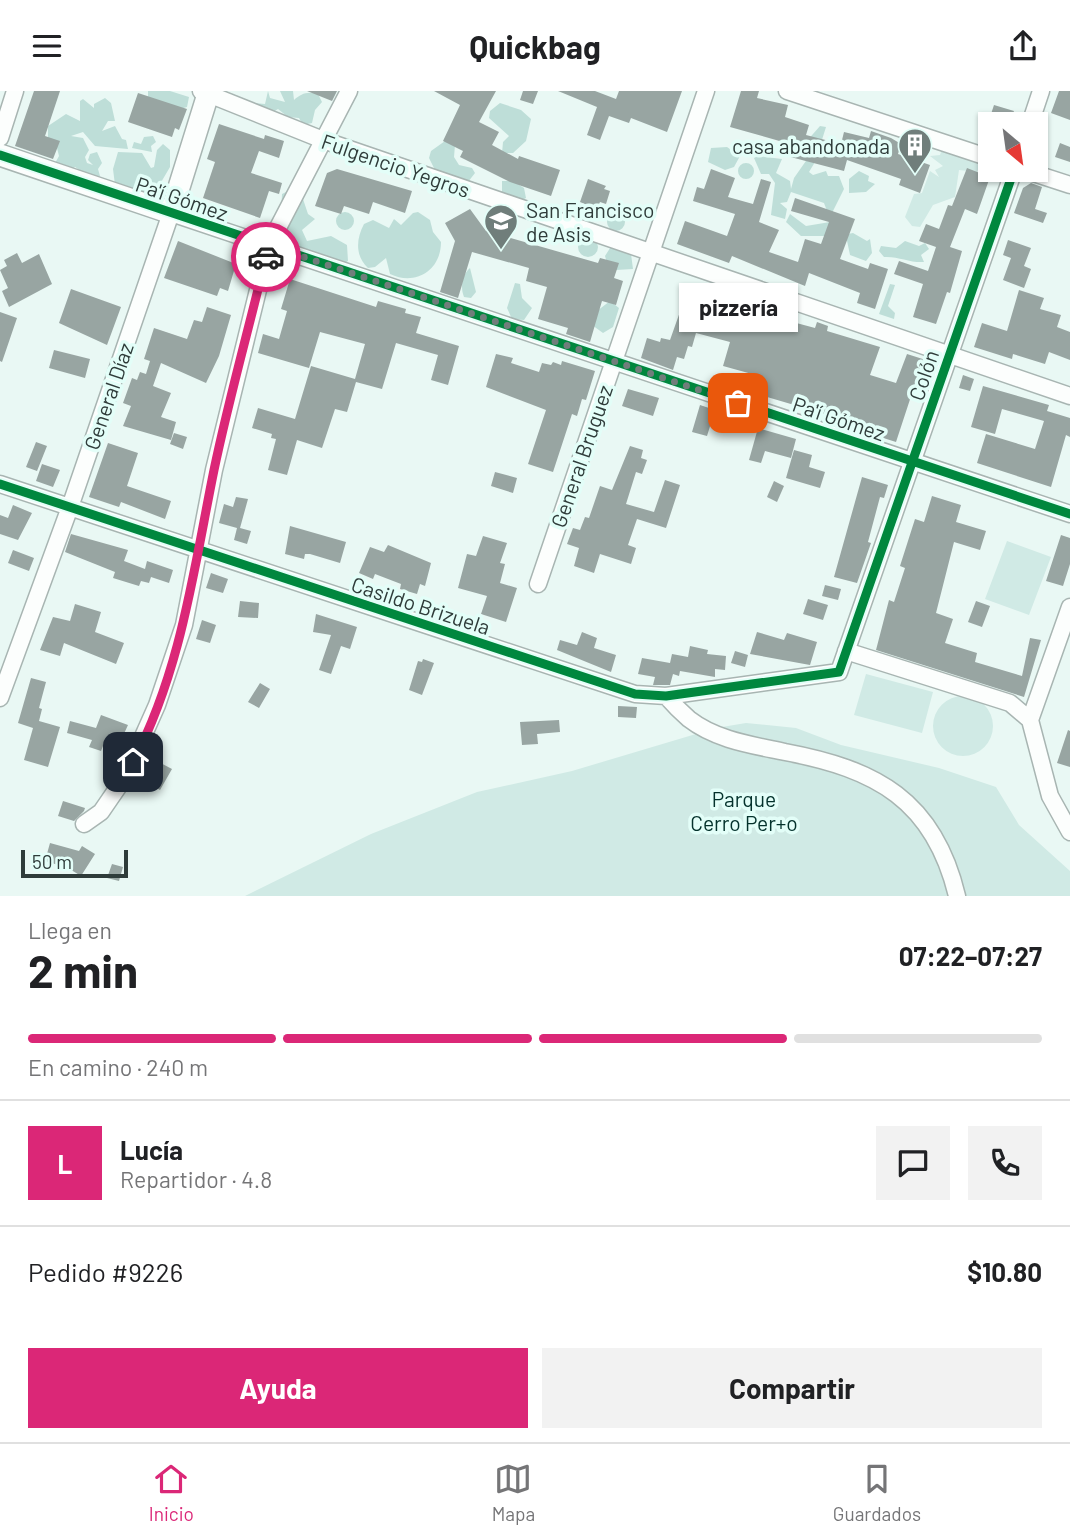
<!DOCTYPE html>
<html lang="es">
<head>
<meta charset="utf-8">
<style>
  body { margin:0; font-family:Barlow,sans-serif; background:#f2f2f2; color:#202124; height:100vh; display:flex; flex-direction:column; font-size:26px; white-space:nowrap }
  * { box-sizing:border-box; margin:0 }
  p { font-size:23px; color:#757577 }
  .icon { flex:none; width:38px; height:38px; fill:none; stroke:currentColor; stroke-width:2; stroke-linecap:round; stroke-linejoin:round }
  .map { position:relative; height:805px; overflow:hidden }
  .side { display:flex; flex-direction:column; background:#fff; flex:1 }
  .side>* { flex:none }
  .needle { width:46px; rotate:151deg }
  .fabs { position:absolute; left:978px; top:21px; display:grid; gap:14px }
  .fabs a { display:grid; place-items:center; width:70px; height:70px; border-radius:0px; background:#fff; box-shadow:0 2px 5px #0004; font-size:35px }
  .scale { position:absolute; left:21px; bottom:18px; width:107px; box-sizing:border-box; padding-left:7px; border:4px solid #2f3c3a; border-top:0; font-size:19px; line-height:24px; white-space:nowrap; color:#2f3c3a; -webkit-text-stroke:5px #e3fef8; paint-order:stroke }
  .pin { position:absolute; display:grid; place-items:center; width:60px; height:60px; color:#fff; margin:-30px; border-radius:14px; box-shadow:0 4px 10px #0006 }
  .courier { position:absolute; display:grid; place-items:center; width:70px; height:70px; margin:-35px; border:5px solid #db2777; border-radius:50%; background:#fff; color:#222; box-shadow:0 2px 9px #0007 }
  .bubble { position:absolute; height:49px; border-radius:0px; background:#fff; box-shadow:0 2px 5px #0004; font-size:23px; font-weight:700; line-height:49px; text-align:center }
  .headline em { font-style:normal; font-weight:700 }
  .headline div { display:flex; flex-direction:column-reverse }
  .headline { display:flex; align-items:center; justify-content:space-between; height:119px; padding:0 28px }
  h1 { font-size:46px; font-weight:700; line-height:52px }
  .bar { display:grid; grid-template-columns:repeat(4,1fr); gap:10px 7px; align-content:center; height:84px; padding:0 28px }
  .bar i { height:9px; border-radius:5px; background:#e0e0e0 }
  .bar .current { background:#db2777 }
  .bar p { grid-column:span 4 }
  .line { display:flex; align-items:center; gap:18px; padding:0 28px; border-top:2px solid #e0e0e0 }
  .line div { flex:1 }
  .round { display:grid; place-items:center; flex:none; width:74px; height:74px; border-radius:0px; background:#f2f2f2 }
  .button { display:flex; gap:14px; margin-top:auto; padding:14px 28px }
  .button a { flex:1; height:80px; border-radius:0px; background:#db2777; color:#fff; font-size:28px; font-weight:700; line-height:80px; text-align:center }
  .button a+a { background:#f2f2f2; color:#202124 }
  header { display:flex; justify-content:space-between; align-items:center; height:91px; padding:0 28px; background:#fff; font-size:32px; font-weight:700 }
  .dock { display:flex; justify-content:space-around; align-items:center; height:98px; border-top:2px solid #e0e0e0; background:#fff; font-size:19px; color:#757577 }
  .dock a { display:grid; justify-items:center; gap:4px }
  .dock .current { color:#db2777 }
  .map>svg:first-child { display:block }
  .green { fill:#d0eae5 }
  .forest { fill:#beded8 }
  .building { fill:#98a5a2 }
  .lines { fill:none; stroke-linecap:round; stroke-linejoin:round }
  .street-casing { stroke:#a8b5b2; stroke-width:19 }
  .secondary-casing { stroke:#a8b5b2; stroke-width:24 }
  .street { stroke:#fcfefd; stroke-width:16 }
  .secondary { stroke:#fcfefd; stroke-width:21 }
  .cycleway-casing { stroke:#e3fef8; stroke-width:13 }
  .cycleway { stroke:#00873e; stroke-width:9 }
  .done { stroke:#707e7b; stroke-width:7; stroke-dasharray:0 12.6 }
  .route { stroke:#db2777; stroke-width:9 }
  .labels { text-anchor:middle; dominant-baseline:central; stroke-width:7; stroke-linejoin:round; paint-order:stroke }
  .poi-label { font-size:21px; fill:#2f3c3a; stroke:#e3fef8; text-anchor:end }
  .street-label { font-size:21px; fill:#2f3c3a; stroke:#e3fef8 }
  .park-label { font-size:21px; fill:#04322c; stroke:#e3fef8 }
</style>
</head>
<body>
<header><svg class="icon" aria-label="menu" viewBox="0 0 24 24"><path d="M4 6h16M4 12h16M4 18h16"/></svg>Quickbag<svg class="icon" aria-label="share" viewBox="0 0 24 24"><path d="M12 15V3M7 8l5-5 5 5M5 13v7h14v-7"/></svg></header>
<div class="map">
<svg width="1070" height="805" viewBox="0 0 1070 805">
  <rect width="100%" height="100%" fill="#e9f8f4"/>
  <!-- green -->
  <path class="green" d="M942,58L981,71L977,81L959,79L955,106L933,114L920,136L912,135L905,126L914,103L922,102L930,80L939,86L935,79L943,75L930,65L940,64Z
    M1007,450L1051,466L1029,524L985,508Z
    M866,583L933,601L922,642L854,624Z
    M933 635a30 30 0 1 1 60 0a30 30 0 1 1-60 0Z
    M746,632L796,637L841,654L939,677L996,696L1019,734L1070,780V805H245L371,743L477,701L572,680L716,637Z"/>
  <!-- forest -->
  <path class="forest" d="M148,0H170L189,6L187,16L177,19L148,7Z
    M268,0L270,7L285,11L280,0H293L294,9C301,3 307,0 318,3L322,11L315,19L312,32L303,34L299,27L288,26L278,18L273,21L257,16L254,12L265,13Z
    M105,7L111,12L115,30H108L102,40L115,35L122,48L126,49L128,58L95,55L83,41L71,45L83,47L89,59L85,66L87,72L93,74L88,69L90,63L97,61L102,72L98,78L100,85L92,87L75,76L69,80L54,74L59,65L57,57L48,49V35L66,23L80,30V10L83,8L94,17V13Z
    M500,12L521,19L531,28L526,50L513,62H502L503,51L509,45L489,27L490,20Z
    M820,35L826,36L815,71L809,81L813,84L826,80L828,85H839L844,98L832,122L827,120L824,112L791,101L787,111L780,112L787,118L785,128L771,124L775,92L769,83H761L754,67L758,65L782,68L776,82L790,90L791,98L794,87L808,67L806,51Z
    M153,45L156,51L151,55L152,61L132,57L134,51L141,53L144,46Z
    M445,50L455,54L454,66L459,74L472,77L475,82L468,91L435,79L429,67L431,60Z
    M163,53L170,59V76L153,105L115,94L113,78L118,61L142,62L151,77L154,76L157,59Z
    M727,56L740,65L734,76L725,79L708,71L711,57Z
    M738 80a8 8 0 1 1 16 0a8 8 0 1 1-16 0Z
    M859,80L869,85L868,90L875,93L866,101L849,102V88Z
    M502,90H513L524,97L526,107L520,110L502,102Z
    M288,100L302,105L308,123L315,128L302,139L307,150L331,145L347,154L348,170L343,173L285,151C276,139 282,118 282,103Z
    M498,115L510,124L509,136L502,141L489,138L486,127L491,125L494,129L493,120Z
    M418,121L430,129L433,141L441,151C441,180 415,195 390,183L386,167L375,176L368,177C355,165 356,148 364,133L373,129L389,137L394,128L401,134L413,122Z
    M336 130a9 9 0 1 1 18 0a9 9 0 1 1-18 0Z
    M607 131a9 9 0 1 1 18 0a9 9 0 1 1-18 0Z
    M790,123L806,135L830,131L848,143L853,142L867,150L870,148L872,162L866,170L850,164L846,145H801L786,131Z
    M578 156a10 10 0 1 1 20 0a10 10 0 1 1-20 0Z
    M905,150L919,155L925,152L929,158L921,164L924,171C910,172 898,165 884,166L879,160L881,155L896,157Z
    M612,154L631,163L633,178L616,179L607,172L605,165Z
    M470,177L476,201L471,207L464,206C460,196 462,184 470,177Z
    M515,192L520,193L522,207L532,217L524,229L512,228L507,217Z
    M890,193L895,194L888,215L895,222L894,228L879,223Z
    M610,210L619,217L613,236L603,242L592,234L597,220Z"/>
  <!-- building -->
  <path class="building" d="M34,0H60L45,45L60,50L53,68L15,55Z
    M307,0H337L332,10Z
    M434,0H496L479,31L499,41L492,54L518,68L519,65L560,79L551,105L510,91L460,66L463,60L443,50L460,14Z
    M523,0H538L533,13L520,9Z
    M558,0H595L616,8L619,0H682L667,41L631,27L629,32L609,25L600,49L587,44L597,16Z
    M741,0H759L757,7L788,14L785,26L809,34L806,44L841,53L844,41L869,47L871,40L891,47L901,53L898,63L930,74L920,102L899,94L901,88L847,69L844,80L779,63L783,51L730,36Z
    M1059,0H1070V29L1051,22Z
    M138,2L187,18L179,39L175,37L172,46L128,31Z
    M994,14L1014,20L1009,33H993L994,31L989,29Z
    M219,33L264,48L265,44L284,50L279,67L259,60L251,82L282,92L279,103L269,100L260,127L203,107L215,71L207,68Z
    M1060,52L1070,56V71L1055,66Z
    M967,77L990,86L977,123L965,118L950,156L962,160L950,202L947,201L936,233L913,226L923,193L894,183L899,170L928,180L936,156L919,150L926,133L939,138L948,114L952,115Z
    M337,78L412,100L405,122L373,111L369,123L344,115L341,123L315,115L327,82Z
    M711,78L735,87L728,106L753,113L761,88L771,91L759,131L779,139L769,161L798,171L805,148L821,153L829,131L791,120L795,107L855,128L840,168L868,178L870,172L888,178L875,218L857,212L860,202L809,182L805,195L732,165L729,172L677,153L685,130L727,145L735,123L693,110L697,96L704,98Z
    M588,88L606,95L604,98L610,100L606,113L600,111L597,118L580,111Z
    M1031,92L1042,96L1035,118L1047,122L1043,132L1014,122L1023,97Z
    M470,118L486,140L598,172L600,167L619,172L614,187L623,190L616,214L602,210L590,251L566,243L568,237L538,228L547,196L526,190L529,177L472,161L458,207L440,201L455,150L445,132Z
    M1008,149L1031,157L1024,175L1031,178L1024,197L1003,189L1011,167L1003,164Z
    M178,150L236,173L228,200L220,197L217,205L164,187Z
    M17,162L22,172L39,163L52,193L9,216L2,200L8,197L0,179L7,175L4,169Z
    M290,188L376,216L378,210L406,218L405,222L421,226L416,242L459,255L448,294L431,289L438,264L396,252L382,298L356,291L347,321L335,318L322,357L297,349L287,384L268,379L276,348L271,347L272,343L252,337L258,317L295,328L311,275L355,288L365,253L320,241L309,277L258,262L263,243L279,248L287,220L281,218Z
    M71,198L121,216L107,254L59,232Z
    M1019,199L1044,207L1040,218L1061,224L1057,236L1070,241V269L1049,261L1045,273L1013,263L1012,268L974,256L982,232L1007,240Z
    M687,201L729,217V214L815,237L817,231L828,235L827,240L880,256L870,284L896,292L907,263L929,270L923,286L918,284L896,351L877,345L879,339L747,300L752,283L723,275L730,251L696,242L692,256L688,255L684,268L677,266L673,279L641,267L647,247L660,251L661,247L670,249Z
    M207,216L231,224L219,265L206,292L161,272L153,295L171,302L161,326L176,331L171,349L123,335L131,315L123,312L132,287L137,289L140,281L146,283L150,270L144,268L154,237L187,248L194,229L202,231Z
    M0,221L17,227L2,271L0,270Z
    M54,259L90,268L85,287L49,277Z
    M496,263L513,267L511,272L539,281L542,272L551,274L553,271L561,274L562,270L595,280L586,309L582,308L577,325L572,323L553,381L528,373L546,319L486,296Z
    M963,284L974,288L970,300L959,297Z
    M983,295L1049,314L1047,320L1070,327V346L1066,344L1051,396L977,372L986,343L1035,358L1044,330L1002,318L995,343L971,336Z
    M628,298L659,307L653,325L622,315Z
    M700,314L715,319L707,345L692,341Z
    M758,337L796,348L791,367L765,360L761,372L749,369Z
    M174,342L187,346L183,358L170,353Z
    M36,351L47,355L37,380L26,376Z
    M108,352L138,362L127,395L171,410L165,428L121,411L119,416L89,406Z
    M630,355L643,359L641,367L647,369L642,383L636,381L626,413L654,421L665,389L680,394L666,437L637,428L628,454L636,457L631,473L600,463L594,482L574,475L579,457L567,453L573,437L580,439L585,426L589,427L600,395L612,399Z
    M794,359L812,364L809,376L825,381L820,397L786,387Z
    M42,373L60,379L53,396L36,390Z
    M495,381L517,387L513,402L491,395Z
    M862,386L888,394L884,407L880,406L868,451L871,452L857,492L834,486Z
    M774,390L784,395L777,411L767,406Z
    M932,405L961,414L956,431L986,440L980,459L954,451L936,522L953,528L945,552L977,562L975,571L1022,585L1030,547L1041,549L1024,606L876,559L889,509L894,511L905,477L900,475L915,428L924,431Z
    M236,406L248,408L240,437L251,440L247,453L234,449L237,437L219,432L224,413L233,416Z
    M13,414L32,422L18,449L0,443V424L8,427Z
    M290,435L346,451L340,472L310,463H305L304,468L285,463Z
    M71,443L128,459L124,470L145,478L147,470L173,479L169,492L151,486L149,492L141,490L139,495L113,487L115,481L65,461Z
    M1061,444L1070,447V473L1063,495L1046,490Z
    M483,445L507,452L500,472L505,473L500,492L517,497L506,531L481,523L487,505L458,497L467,463L476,465Z
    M388,454L431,472L425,495L420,493L417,503L400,498L401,493L375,483L373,488L359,482L370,456L384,461Z
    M13,459L34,467L29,480L8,472Z
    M211,482L228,488L223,502L206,497Z
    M825,494L841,498L838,509L822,505Z
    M808,508L828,514L823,529L803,523Z
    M240,510L259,512L258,527L238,526Z
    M976,510L990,515L982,536L968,531Z
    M75,513L101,521L95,541L124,552L116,573L64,552L60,565L40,559L53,526L70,530Z
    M316,523L357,536L350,558L341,555L331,583L319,579L331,544L313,541Z
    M202,529L216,534L210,552L196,548Z
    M582,541L597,547L594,557L616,564L611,581L557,559L560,549L577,554Z
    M757,541L784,549L787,542L817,551L810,574L750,563Z
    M690,555L708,559L707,563L726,565L725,579L715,578V586L680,580L679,585L673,583L670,594H653L655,586L638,583L642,567L670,572L672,563L688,566Z
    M735,560L748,564L745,576L731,572Z
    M423,568L434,572L422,604L409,599L418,570L422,571Z
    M31,587L46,591L39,617L42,618L39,630L60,636L48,676L24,669L33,637L18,632Z
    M260,592L270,598L259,617L248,611Z
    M618,615L637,616L636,627L618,626Z
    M101,624L128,634L116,660L103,655L101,660L89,656L92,649L67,642L70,630L96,637Z
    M559,629L560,641L537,643L538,653L522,654L520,631Z
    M1068,639L1070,640V676L1057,672Z
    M153,668L172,678L160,699L141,688Z
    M63,710L85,717L84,720L74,730L58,725Z
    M50,752L79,760L82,755L95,763L81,785L68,777L45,770Z
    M112,773L123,776L119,790L107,787Z"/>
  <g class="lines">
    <!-- street casing -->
    <g class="street-casing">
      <path id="street" d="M201,0L323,49L1070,305
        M787,0L990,67
        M1030,33L1041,0
        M0,47L15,0
        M1024,79L1070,94
        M0,393L635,603L666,605L839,581L1014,79
        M538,493L706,0
        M846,560L1010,612L1030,629
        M666,605C673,613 681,621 689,628C716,649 752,654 785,661C876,678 934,709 957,805
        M0,607L70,416L171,122L1070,423
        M1030,629L1050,705L1070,741
        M1030,629L1070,516
        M84,733L101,721L125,686L157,614L184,534L214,379L269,154L349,0"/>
    </g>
    <!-- secondary casing -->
    <g class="secondary-casing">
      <path id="secondary" d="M0,64L171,122L209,0"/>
    </g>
    <!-- street -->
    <use href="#street" class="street"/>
    <!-- secondary -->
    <use href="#secondary" class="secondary"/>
    <!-- cycleway casing -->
    <g class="cycleway-casing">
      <path id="cycleway" d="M0,64L1070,423
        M0,393L635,603L666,605L839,581L1014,79"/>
    </g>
    <!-- cycleway -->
    <use href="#cycleway" class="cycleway"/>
  </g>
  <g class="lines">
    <!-- done -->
    <path class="done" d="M266,166L268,154L738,312"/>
    <!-- route -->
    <path class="route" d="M133,671C181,580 194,477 214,379C229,307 249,237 266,166"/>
  </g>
  <!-- icons -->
  <defs>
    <g id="building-pin" transform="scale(1.75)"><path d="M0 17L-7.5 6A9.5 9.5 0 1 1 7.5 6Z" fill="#707e7b" stroke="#e3fef8"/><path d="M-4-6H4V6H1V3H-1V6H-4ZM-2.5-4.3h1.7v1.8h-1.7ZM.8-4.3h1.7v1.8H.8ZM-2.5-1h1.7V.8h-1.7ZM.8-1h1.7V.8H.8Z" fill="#fff"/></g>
    <g id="school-pin" transform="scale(1.75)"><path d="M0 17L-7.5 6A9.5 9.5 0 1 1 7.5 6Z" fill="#707e7b" stroke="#e3fef8"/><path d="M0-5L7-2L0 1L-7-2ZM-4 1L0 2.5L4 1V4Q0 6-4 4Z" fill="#fff"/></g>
  </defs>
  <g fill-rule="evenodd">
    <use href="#building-pin" x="915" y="54"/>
    <use href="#school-pin" x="501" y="130"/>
  </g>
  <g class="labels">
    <!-- poi labels -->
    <g class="poi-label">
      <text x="890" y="54">casa abandonada</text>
      <text x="526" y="118" text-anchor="start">San Francisco<tspan x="526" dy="24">de Asis</tspan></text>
    </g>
    <!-- street labels -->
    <g class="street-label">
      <text transform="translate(396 74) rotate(19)">Fulgencio Yegros</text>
      <text transform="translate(182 107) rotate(19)">Pa'í Gómez</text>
      <text transform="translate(923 284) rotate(-71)">Colón</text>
      <text transform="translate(108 305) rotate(-71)">General Díaz</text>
      <text transform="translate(839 327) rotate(19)">Pa'í Gómez</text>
      <text transform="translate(581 365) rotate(-71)">General Bruguez</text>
      <text transform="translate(421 514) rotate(18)">Casildo Brizuela</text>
    </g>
    <!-- park labels -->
    <g class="park-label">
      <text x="744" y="707">Parque<tspan x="744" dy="24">Cerro Per+o</tspan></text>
    </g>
  </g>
</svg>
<div class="fabs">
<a><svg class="needle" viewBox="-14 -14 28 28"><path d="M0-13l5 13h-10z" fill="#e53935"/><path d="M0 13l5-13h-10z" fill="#757577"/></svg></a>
</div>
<div class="scale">50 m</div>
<div class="pin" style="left:738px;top:312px;background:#ea580c"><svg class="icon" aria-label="bag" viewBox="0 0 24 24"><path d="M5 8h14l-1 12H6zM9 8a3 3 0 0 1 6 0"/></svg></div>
<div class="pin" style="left:133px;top:671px;background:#1f2937"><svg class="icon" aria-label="home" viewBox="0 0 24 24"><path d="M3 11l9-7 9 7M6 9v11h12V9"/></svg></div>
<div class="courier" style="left:266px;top:166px"><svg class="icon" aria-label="car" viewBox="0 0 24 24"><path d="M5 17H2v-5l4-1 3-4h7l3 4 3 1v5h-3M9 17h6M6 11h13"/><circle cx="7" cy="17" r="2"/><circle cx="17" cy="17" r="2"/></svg></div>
<div class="bubble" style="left:679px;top:192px;width:119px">pizzería</div>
</div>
<section class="side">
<div class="headline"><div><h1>2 min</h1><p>Llega en</p></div><em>07:22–07:27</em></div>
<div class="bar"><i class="current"></i><i class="current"></i><i class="current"></i><i></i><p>En camino · 240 m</p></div>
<div class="line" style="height:126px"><b class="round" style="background:#db2777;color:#fff">L</b><div><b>Lucía</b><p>Repartidor · 4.8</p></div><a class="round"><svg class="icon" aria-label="chat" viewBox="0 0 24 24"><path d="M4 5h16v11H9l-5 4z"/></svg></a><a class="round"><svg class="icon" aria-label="phone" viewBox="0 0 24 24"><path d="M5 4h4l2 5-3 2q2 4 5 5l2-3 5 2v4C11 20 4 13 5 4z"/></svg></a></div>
<div class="line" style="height:91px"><div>Pedido #9226</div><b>$10.80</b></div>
<div class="button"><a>Ayuda</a><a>Compartir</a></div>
</section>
<nav class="dock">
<a class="current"><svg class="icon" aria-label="home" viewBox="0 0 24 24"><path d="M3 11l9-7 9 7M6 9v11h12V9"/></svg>Inicio</a>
<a><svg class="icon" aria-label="map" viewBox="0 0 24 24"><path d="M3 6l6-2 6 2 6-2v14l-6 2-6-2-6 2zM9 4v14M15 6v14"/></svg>Mapa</a>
<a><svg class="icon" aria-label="saved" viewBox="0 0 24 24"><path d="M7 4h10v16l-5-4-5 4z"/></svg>Guardados</a>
</nav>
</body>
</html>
